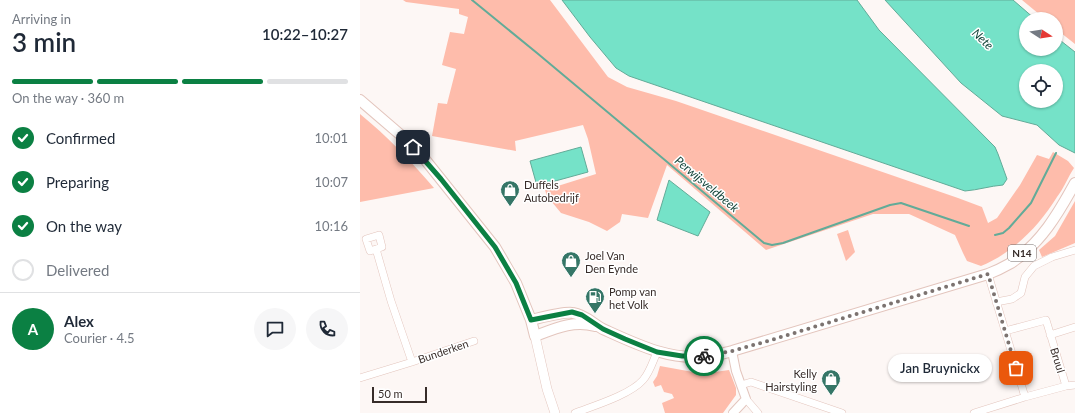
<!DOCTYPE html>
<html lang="en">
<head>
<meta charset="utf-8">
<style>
  body { margin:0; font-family:Lato,sans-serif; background:#f6f6f7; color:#1f2937; height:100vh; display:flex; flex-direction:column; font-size:15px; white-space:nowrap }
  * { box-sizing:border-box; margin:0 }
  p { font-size:13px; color:#747a83 }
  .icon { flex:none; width:22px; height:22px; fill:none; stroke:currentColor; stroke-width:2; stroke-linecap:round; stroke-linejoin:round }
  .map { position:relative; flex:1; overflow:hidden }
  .side { display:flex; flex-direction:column; background:#fff; width:360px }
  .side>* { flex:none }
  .needle { width:26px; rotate:102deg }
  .tools { position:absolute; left:659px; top:12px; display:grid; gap:8px }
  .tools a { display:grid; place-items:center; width:44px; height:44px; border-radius:50%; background:#fff; box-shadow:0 1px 3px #0004; font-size:20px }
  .scale { position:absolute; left:12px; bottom:10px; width:55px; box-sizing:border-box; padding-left:4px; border:2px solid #372c29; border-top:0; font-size:11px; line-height:14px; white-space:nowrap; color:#372c29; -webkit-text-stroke:3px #fff; paint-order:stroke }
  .pin { position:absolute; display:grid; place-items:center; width:34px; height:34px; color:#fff; margin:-17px; border-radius:8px; box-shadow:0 2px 6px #0006 }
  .courier { position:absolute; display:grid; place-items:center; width:40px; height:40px; margin:-20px; border:3px solid #0b8043; border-radius:50%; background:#fff; color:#222; box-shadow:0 1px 5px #0007 }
  .bubble { position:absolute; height:28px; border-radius:14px; background:#fff; box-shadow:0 1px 3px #0004; font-size:13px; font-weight:600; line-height:28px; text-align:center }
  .overview em { font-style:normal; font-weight:600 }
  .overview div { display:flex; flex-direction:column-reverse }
  .overview { display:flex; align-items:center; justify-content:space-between; height:68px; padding:0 12px }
  h1 { font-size:26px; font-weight:600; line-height:30px }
  .bar { display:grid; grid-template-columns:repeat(4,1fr); gap:6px 4px; align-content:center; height:48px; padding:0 12px }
  .bar i { height:5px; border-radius:3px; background:#e0e1e3 }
  .bar .selected { background:#0b8043 }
  .bar p { grid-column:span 4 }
  .line { display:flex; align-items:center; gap:10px; padding:0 12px; border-top:1px solid #e0e1e3 }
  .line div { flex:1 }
  .round { display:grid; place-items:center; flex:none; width:42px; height:42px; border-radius:21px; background:#f6f6f7 }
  ol { padding:0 12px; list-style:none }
  li { display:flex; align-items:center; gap:12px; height:44px }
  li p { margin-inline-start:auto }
  li .icon { padding:4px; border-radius:50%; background:#0b8043; color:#fff; stroke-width:4 }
  li:last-child { color:#747a83 }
  li i { width:22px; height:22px; border:2px solid #e0e1e3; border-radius:50% }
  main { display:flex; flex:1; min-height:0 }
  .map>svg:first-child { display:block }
  .green { fill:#febcab }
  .water { fill:#75e2c8; stroke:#62ab98; fill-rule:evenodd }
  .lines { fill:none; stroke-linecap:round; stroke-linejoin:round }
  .stream { stroke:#62ab98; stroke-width:2 }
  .minor-casing { stroke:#e3c5bd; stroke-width:8 }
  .tertiary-casing { stroke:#e3c5bd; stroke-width:10 }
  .secondary-casing { stroke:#e3c5bd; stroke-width:10 }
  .primary-casing { stroke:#e3c5bd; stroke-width:12 }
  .minor { stroke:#fff; stroke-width:7 }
  .tertiary { stroke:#fff; stroke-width:8 }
  .secondary { stroke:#fff; stroke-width:9 }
  .primary { stroke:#fff; stroke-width:10 }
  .done { stroke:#7c7370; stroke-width:4; stroke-dasharray:0 7.2 }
  .route { stroke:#0b8043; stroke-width:5 }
  .labels { text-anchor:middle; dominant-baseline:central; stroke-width:3; stroke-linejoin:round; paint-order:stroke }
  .shield { fill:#fff; stroke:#736b69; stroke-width:1 }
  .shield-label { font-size:10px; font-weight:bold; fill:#372c29 }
  .poi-label { font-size:11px; fill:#372c29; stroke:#fff; text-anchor:start }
  .street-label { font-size:11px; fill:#372c29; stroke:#fff }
  .water-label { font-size:12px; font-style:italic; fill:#14453a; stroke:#fff }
</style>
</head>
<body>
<main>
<section class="side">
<div class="overview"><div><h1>3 min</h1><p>Arriving in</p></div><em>10:22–10:27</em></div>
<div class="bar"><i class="selected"></i><i class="selected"></i><i class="selected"></i><i></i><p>On the way · 360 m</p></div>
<ol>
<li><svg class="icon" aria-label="check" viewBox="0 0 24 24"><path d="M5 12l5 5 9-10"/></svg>Confirmed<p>10:01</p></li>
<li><svg class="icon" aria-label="check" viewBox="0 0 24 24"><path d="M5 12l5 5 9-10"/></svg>Preparing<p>10:07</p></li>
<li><svg class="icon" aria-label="check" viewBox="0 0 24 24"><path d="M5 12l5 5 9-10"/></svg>On the way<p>10:16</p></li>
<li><i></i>Delivered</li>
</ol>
<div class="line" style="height:72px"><b class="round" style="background:#0b8043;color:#fff">A</b><div><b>Alex</b><p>Courier · 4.5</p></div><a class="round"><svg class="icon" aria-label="chat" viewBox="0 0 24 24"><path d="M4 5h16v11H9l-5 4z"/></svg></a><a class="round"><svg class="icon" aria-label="phone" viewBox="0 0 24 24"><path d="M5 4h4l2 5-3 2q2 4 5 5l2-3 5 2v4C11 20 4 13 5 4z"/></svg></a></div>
</section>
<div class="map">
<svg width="715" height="413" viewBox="0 0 715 413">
  <rect width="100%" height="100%" fill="#fdf7f5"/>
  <!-- green -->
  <path class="green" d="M43,0H190L248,77L267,87L316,101L598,198L622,207L628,223L637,218L660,185L677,155L689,159L693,152L708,161L714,168C708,177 704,188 697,197C679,226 653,253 621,266L607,261L603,253L595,235L549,214H513L406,250L307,165L288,218L262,214L260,222L247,231L229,222L201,213L187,196L185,190L236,174L228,139L223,125L155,141L156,151L72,136L78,103L87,104L96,69L82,65L90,32L104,34L108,17L99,14V9L46,2Z
    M662,0H715V44L696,29V19H685Z
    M0,114C27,136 51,161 74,188L0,202Z
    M715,201V243L682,257L679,250L695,236Z
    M488,230L495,252L486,261L477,234Z
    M300,366L333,372H355L369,370L376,388V395L363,413H305L302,403L314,398L312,394L304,392L301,385L295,387L293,382L297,376Z"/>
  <!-- water -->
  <path class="water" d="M202,0H497L519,30L635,147L638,154L647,179L643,185C630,186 618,190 605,191L269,76L256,68L230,37Z
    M525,0H653L675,19H666V49H696V37L715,52V153L699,145L677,125L642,116L601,83ZM666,71H696V101H666Z
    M221,147L228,172L177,186L170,161Z
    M309,180L350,212L338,236L297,220Z"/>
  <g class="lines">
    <!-- stream -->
    <path class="stream" d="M112,0L177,53L404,243L412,245L423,243L530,205L541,203L609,226
      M635,235L643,233L649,228L671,203L696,153"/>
    <!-- minor casing -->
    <g class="minor-casing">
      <path id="minor" d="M16,249L10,251L6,239L19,235L22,247L16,249L31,301L52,362
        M628,274L665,397
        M636,302L652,299L661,293L665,277L674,266L692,257L715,250
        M645,331L686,320L706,386
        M690,335L715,327
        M0,378L52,362L114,341
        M381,385L391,382L482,413
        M386,399L398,413
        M215,413C233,406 270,395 283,380C290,372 293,361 297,352
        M614,413L665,397L706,386L715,385"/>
    </g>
    <!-- tertiary casing -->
    <g class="tertiary-casing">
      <path id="tertiary" d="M372,351L376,371L386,399L373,413"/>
    </g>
    <!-- secondary casing -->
    <g class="secondary-casing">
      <path id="secondary" d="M175,336L187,389L195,413"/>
    </g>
    <!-- primary casing -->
    <g class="primary-casing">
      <path id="primary" d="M0,100L43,137L63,157L135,247L156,283L171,320L175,336C196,328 214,320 235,326
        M171,320C180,318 205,311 213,313C226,315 234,325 245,330C278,345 311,361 348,356C356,356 364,353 372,351L628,274C636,271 644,267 651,263C681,243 698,214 715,183"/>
    </g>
    <!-- minor -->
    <use href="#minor" class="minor"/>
    <!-- tertiary -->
    <use href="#tertiary" class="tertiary"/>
    <!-- secondary -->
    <use href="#secondary" class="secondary"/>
    <!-- primary -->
    <use href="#primary" class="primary"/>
  </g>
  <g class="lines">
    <!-- done -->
    <path class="done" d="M344,356L372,351L408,341L628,274L656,368"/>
    <!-- route -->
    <path class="route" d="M53,147L81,179L135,247L156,283L171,320L212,312L222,315L243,329L265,339L297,352L322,356H344"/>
  </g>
  <!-- icons -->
  <defs>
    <g id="shop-pin" transform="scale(1)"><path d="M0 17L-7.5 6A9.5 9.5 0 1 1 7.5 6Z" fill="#357667" stroke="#fff"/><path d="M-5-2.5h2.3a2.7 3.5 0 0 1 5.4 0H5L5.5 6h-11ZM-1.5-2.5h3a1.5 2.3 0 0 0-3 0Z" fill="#fff"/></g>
    <g id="fuel-pin" transform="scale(1)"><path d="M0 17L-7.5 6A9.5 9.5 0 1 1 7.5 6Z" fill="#357667" stroke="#fff"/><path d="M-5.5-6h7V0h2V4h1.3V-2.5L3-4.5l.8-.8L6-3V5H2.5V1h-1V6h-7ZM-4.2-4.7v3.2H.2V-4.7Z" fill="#fff"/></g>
  </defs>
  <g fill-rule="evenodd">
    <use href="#shop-pin" x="150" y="190"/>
    <use href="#shop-pin" x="211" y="261"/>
    <use href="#fuel-pin" x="235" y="297"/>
    <use href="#shop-pin" x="471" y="379"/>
  </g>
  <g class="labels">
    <!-- shield labels -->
    <rect class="shield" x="648" y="245" width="28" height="16" rx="3"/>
    <g class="shield-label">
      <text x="662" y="253">N14</text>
    </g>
    <!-- poi labels -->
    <g class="poi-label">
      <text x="164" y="184">Duffels<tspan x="164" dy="13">Autobedrijf</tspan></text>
      <text x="225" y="255">Joel Van<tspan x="225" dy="13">Den Eynde</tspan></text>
      <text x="249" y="291">Pomp van<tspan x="249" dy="13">het Volk</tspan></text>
      <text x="457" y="373" text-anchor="end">Kelly<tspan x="457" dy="13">Hairstyling</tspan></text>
    </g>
    <!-- street labels -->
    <g class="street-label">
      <text transform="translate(83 351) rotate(-19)">Bunderken</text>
      <text transform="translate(698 360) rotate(73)">Bruul</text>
    </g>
    <!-- water labels -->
    <g class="water-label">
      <text transform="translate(623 39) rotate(44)">Nete</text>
      <text transform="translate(347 184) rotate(40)">Perwijsveldbeek</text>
    </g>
  </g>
</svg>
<div class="tools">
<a><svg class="needle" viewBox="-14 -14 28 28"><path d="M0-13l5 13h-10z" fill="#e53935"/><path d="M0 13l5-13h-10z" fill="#747a83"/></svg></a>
<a><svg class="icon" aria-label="locate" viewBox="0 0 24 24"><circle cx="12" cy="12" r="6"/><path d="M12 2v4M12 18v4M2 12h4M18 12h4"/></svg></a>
</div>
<div class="scale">50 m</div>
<div class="pin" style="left:656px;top:368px;background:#ea580c"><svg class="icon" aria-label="bag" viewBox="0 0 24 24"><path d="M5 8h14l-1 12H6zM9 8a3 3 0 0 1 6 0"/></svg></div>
<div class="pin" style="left:53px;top:147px;background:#1f2937"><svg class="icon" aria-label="home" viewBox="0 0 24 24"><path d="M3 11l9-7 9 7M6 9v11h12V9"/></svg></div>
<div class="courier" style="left:344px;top:356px"><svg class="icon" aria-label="bike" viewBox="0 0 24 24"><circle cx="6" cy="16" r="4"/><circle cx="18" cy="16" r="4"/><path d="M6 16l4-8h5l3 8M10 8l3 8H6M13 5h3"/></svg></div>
<div class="bubble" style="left:528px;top:354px;width:104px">Jan Bruynickx</div>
</div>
</main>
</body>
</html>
